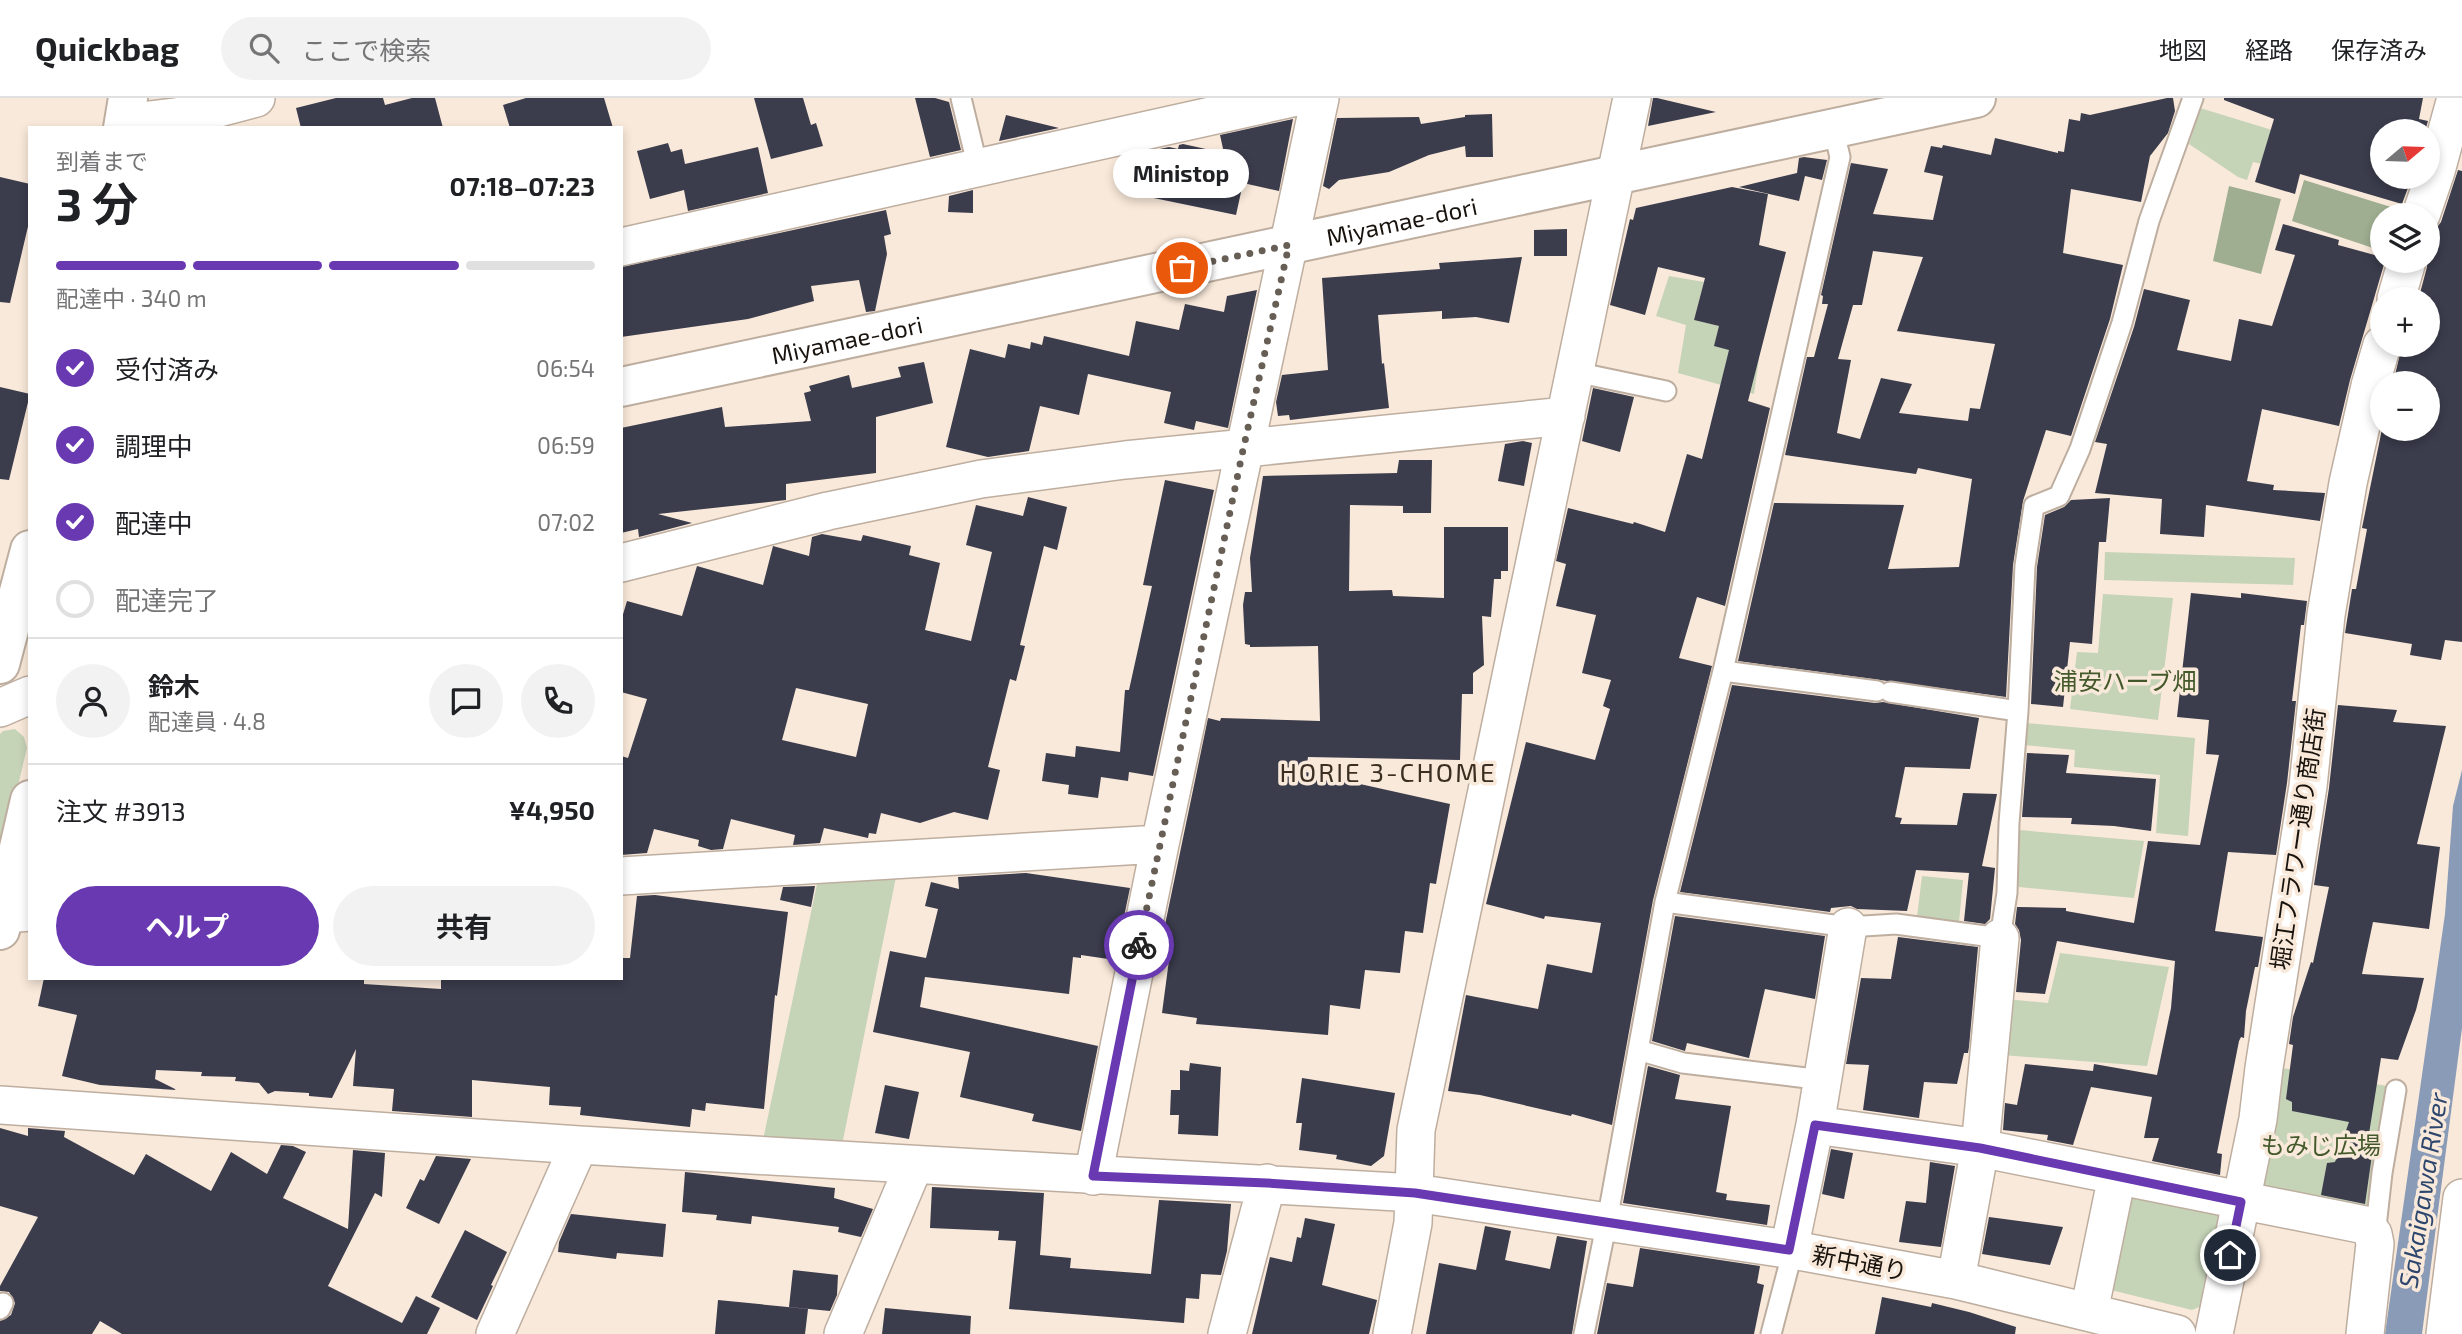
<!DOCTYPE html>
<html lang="ja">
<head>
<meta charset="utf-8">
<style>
  body { margin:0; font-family:"Exo 2","Noto Sans JP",sans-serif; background:#f2f2f2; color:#202124; height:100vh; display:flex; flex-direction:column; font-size:26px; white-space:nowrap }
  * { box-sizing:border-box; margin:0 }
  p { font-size:23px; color:#757577 }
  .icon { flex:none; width:38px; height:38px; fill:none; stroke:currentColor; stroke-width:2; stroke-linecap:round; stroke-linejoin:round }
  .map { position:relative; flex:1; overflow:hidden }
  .details { position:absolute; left:28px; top:28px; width:595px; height:854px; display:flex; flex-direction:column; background:#fff; border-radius:0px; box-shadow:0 4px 10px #0003 }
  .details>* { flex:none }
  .needle { width:46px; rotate:71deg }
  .controls { position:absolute; left:2370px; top:21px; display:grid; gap:14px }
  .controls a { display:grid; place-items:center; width:70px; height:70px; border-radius:50%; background:#fff; box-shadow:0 4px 10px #0003; font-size:35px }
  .pin { position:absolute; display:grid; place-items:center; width:60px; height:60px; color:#fff; margin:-30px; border:4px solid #fff; border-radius:50%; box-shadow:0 2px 7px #0007 }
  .courier { position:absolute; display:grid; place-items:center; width:70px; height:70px; margin:-35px; border:5px solid #6839b1; border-radius:50%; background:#fff; color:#222; box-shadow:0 2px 9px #0007 }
  .bubble { position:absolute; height:49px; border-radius:24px; background:#fff; box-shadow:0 4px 10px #0003; font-size:23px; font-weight:700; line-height:49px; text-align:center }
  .headline em { font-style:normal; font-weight:700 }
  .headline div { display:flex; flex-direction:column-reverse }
  .headline { display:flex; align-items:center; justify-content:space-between; height:119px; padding:0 28px }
  h1 { font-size:46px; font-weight:700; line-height:52px }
  .bar { display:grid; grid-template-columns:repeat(4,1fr); gap:10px 7px; align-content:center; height:84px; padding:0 28px }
  .bar i { height:9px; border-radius:5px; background:#e0e0e0 }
  .bar .selected { background:#6839b1 }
  .bar p { grid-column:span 4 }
  .line { display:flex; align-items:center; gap:18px; padding:0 28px; border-top:2px solid #e0e0e0 }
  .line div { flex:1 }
  .round { display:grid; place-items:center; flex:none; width:74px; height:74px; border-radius:37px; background:#f2f2f2 }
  ol { padding:0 28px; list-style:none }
  li { display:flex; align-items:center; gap:21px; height:77px }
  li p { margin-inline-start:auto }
  li .icon { padding:7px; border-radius:50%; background:#6839b1; color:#fff; stroke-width:4 }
  li:last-child { color:#757577 }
  li i { width:38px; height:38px; border:4px solid #e0e0e0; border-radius:50% }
  .primary-button { display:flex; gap:14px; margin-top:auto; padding:14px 28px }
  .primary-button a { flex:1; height:80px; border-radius:42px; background:#6839b1; color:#fff; font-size:28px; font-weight:700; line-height:80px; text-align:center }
  .primary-button a+a { background:#f2f2f2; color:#202124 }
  header { display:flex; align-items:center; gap:42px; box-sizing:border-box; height:98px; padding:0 35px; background:#fff; border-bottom:2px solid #e0e0e0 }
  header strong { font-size:33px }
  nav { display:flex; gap:38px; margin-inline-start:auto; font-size:24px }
  .search { width:490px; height:63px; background:#f2f2f2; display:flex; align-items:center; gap:18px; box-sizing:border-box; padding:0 24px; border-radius:38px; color:#757577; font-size:26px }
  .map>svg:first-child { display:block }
  .green { fill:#c5d3b7 }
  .forest { fill:#9fae90 }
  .water { fill:#899bb6 }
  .building { fill:#3b3c4c; fill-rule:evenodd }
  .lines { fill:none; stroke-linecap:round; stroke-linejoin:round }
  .service-casing { stroke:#beaea0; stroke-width:23 }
  .minor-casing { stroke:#beaea0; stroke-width:40 }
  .tertiary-casing { stroke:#beaea0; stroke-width:42 }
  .service { stroke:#fff; stroke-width:19 }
  .minor { stroke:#fff; stroke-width:37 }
  .tertiary { stroke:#fff; stroke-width:38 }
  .done { stroke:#675e55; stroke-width:7; stroke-dasharray:0 12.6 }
  .route { stroke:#6839b1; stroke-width:9 }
  .labels { text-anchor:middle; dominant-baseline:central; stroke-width:7; stroke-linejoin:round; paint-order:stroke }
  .street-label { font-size:24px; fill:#19130e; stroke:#f9e9da }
  .park-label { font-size:24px; fill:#44592b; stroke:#f9e9da }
  .neighbourhood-label { font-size:26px; letter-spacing:2px; fill:#3b2f23; stroke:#f9e9da }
  .water-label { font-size:26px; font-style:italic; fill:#2d466e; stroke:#f9e9da }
</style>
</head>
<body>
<header>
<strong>Quickbag</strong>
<div class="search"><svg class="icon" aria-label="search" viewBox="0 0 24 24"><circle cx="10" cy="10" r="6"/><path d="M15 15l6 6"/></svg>ここで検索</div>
<nav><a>地図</a><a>経路</a><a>保存済み</a></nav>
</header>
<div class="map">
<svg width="2462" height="1236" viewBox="0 0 2462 1236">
  <rect width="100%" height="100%" fill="#f9e9da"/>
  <!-- green -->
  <path class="green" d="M2200,10L2272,32L2262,66L2253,64L2247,82L2238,79L2189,46Z
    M1669,178L1704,184L1694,222L1719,228L1759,260L1754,296L1678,275L1686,227L1656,218Z
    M2105,454L2295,460L2293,487L2104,482Z
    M2103,496L2173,500L2158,622L2070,611L2077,554L2098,555Z
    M2026,625L2195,640L2188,738L2156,735L2160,677L2074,669L2075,652L2024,647Z
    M15,631L24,639L27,650L0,762V636L3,633Z
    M2019,732L2144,743L2134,800L2019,789L2014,775Z
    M1922,778L1963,782L1959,824L1917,819Z
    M896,779L842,1047L763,1042L817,786Z
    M2060,855L2169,869L2147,968L2001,957L2006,901L2048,905Z
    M2277,969L2387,988L2370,1108L2356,1116L2264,1097L2258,1080Z
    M2137,1092L2215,1108L2221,1123L2204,1207L2192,1212L2111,1192L2121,1100Z"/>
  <!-- forest -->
  <path class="forest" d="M2304,82L2407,114L2406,117H2382V153L2292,123Z
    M2229,88L2281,101L2261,176L2213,163Z"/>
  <!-- water -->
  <path class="water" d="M2462,672V930L2422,1236H2385L2445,816L2453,708Z"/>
  <!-- building -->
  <path class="building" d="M336,0H383L385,7L412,0H435L443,30H301L296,10Z
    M526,0H604L613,30H510L503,7Z
    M754,0H803L811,27L816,25L823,48L771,61Z
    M915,0H935L949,4L961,52L930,59Z
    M1653,0H1657L1716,14L1648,28Z
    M2167,0H2173L2175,13L2168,35L2150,58L2141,104L2071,91L2063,155L2123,167L2110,221L2071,338L2046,332L2023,403L2013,467L2006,599L1738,563L1774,405L1904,407L1888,471L1959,469L1972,381L1918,370L1916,376L1785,357L1807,259H1814L1828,206H1822L1823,198L1821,197L1851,65L1888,71L1873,116L1933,122L1943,78L1924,74L1931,48L1942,50L1943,47L1991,57L1995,40L2058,55V53L2064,54L2069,21L2080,23L2081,15L2090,17ZM1873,153L1923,159L1897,233L1995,246L1980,311L1970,310L1968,323L1899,315L1912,286L1881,280L1860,341L1837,335L1851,262L1838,261L1853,207H1862Z
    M2224,0H2423L2419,21L2428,23L2425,33H2382V79H2412L2402,106L2300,76L2295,96L2255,84L2274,21L2224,2Z
    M1492,16L1493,59H1466L1465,48L1429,57L1389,74L1339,82L1329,91L1323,88L1337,20L1419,19L1421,26L1465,19V17Z
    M1006,17L1059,30L999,43Z
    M1293,21L1279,93L1243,85L1236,117L1144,98L1155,52L1169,49L1178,51L1179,47L1183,46L1224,55L1220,37Z
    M668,45L671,54L682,51L685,66L758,49L768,95L688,113L684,92L650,101L637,53Z
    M1804,59L1827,62L1822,82L1805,78L1799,103L1739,89L1797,75L1799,60Z
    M2458,72L2462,73V544L2445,542L2441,562L2410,557L2412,546L2345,535L2352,491H2356L2367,431L2362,430L2382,331H2427L2436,290L2395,277L2402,247H2427V201L2419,199L2427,169V137L2435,132L2441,124Z
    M0,79L30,86V120L10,205L0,204Z
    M1732,89L1768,96L1759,147L1786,154L1748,303L1770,310L1725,508L1697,499L1679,560L1712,568L1653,802L1612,1027L1572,1016L1571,1018L1480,997L1448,993L1466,897L1538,911L1547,866L1592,875L1601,825L1545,818L1544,821L1486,806L1526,644L1595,662L1610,611L1603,608L1611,582L1582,575L1596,517L1556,508L1566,466L1556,463L1568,410L1633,426L1634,424L1665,434L1687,356L1702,361L1729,252L1714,248L1719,228L1694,222L1705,180L1658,169L1645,217L1610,207L1630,121L1633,122L1636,110Z
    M973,92V115L948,114L949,98Z
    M886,112L891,136L884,138L887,156L875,213L866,214L859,182L811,188L814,203L748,221L621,239V169Z
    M2283,126L2339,142L2338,147L2382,159V163H2385L2350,282L2339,328L2262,311L2247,383L2274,387L2273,392L2325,395L2320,423L2206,407L2204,439L2160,436L2162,401L2095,395L2107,346L2095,344L2134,229L2144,191L2190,202L2177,252L2231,263L2239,221L2272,228L2295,157L2275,152Z
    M1567,131V158H1534V132Z
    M1522,159L1509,225L1476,219L1442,221V213L1378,217L1382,266L1384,265L1389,310L1290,322L1289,317L1278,318L1276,304L1282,277L1328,272L1322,180L1440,171L1439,165Z
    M1257,192L1228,330L1196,323L1194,332L1164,325L1171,294L1088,276L1079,317L1040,308L1029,353L988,359L946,349L970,251L1005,260L1008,246L1030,251L1031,244L1042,247L1044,238L1129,258L1136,223L1179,232L1185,206L1224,214L1227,198Z
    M924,264L933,305L876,319V375L786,386V402L658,416L692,425L639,439L638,431L621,435V330L722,309L725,329L811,323L804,295L811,293L809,288L849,277L852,290L901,279L898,269Z
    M0,289L30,296L9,382L0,381Z
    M1593,290L1634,299L1620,354L1582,343Z
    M1523,343L1532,345L1524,388L1498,383L1505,346Z
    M1399,362H1432L1431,415H1403V408L1350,407L1349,493L1392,492L1393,498L1444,500V429H1508V473H1501V481H1494L1491,519L1482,518L1484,567L1473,575V596H1462L1460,662L1308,659L1306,674L1450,706L1436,786L1430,785L1423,835L1405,833L1400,875L1365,872L1360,911L1330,907L1328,937L1196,926L1197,920L1162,915L1171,847L1161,846L1208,620L1220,623L1221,620L1320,623L1318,548L1250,549V547L1245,546L1243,507L1245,494H1252L1250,460L1263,378L1397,375Z
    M1165,382L1214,392L1153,678L1129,674L1128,683L1101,679L1098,700L1068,696L1069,687L1042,683L1046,655L1075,659L1076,648L1120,654L1125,592H1129L1152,488L1143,487Z
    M1028,399L1067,409L1057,452L1044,448L1020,547L1025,548L1016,583L1010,581L988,669L1000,672L988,722L954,714L920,725L881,715L876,736L869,735L868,740L824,730L820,745L793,747L795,737L731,721L723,751L711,752L698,748L699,742L654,731L647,755L621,757V658L628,660L647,601L621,594V523L627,503L682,518L697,468L763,487L773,448L809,458L812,439L822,436L861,443L863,437L911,448L909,457L940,465L925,532L971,543L992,454L966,447L976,407L1023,418ZM796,590L868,606L856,659L782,642Z
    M2110,400L2106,444H2099L2092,546L2070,544L2063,609L2031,606L2037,469L2045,417L2064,409L2071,402Z
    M2191,495L2241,500V495L2307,503L2304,527H2301L2292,603H2296L2287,685L2276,757L2228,754L2215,833L2263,839L2258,869H2255L2246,913L2244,940L2241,939L2239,943L2217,1055L2222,1056L2220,1077L2152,1063L2159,1040H2144L2152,999L2091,989L2073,1047L2047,1042L2048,1037L2003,1032L2005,1005L2017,1007L2025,966L2093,973L2094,966L2157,977L2171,910L2175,863L2057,843L2045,896L2016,894L2021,842L2019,832L2015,826L2017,809L2066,810V813L2134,825L2148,743L2200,747L2219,657L2206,656L2209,622L2177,619Z
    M1732,587L1875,605L1883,604L1979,620L1970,671L1905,669L1895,719L1902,720L1900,726L1957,727L1963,695L1997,696L1982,768L1995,770L1990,821L1985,826L1964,823L1969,775L1916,772L1907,813L1857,811L1851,808L1831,810L1830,814L1680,794Z
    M2338,607L2397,612L2393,624L2446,628L2417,746L2440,749L2429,831L2373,824L2362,876L2424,880L2416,912L2398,962L2381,960L2368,1042L2374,1043L2365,1106L2321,1097L2327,1065L2335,1064L2349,1024L2292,1013V1004L2286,1001L2293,947L2289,946L2293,919L2311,864L2313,865L2329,789L2314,787L2329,690Z
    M2027,655L2069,657L2066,675L2156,681L2151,733L2114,728L2071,726L2072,720L2022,719Z
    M1026,775L1130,790L1115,862L1081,857V860L1073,859L1069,896L925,879L920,909L1098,948L1081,1033L1032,1023L1034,1016L960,999L970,954L873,934L890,853L926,860L938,811L925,808L931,784L959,791L958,779Z
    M815,788L811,809L780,802L783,789Z
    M655,797L788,814L777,898L775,897L764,1011L706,1005L705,1013L692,1011L690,1029L580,1017L581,1009L549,1007L550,989L472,982V1019L392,1013L394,991L353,988L356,951L332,1000L309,998V995L275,993L268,996L259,985L235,983L236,979L201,978L202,974L156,972L155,981L177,992L100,987L62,978L77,917L38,908L44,880H364V886L441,891V880H621V860H630L637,798Z
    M1675,818L1825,838L1815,901L1765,891L1749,960L1687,945L1685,953L1652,943Z
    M1898,839L1978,849L1969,949L1968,955H1964L1957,986L1924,984L1919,1020L1863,1012L1869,967L1846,966L1861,880L1891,881Z
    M1190,965L1221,969L1218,1038L1178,1036L1179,1017H1170L1171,992H1180V972L1189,973Z
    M1648,968L1680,977L1675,1001L1731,1008L1716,1094L1727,1096L1726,1102L1770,1107L1767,1127L1623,1105Z
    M1302,980L1395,995L1384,1058L1371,1068L1336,1061L1337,1057L1299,1052L1302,1025H1296Z
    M885,987L919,994L909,1041L875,1035Z
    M0,1030L28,1038V1030L65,1033L64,1039L134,1077L146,1056L211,1093L231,1054L267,1076L281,1047L293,1048L306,1054L283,1100L348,1131L353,1052L385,1055L382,1099L375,1095L328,1188L402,1225L416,1198L440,1210L427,1236H122L100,1223L92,1236H0V1223L11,1217L15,1205L9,1194L0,1193V1188L38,1119L0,1108Z
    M1831,1051L1853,1055L1844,1101L1822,1096Z
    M436,1058L471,1061L439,1126L406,1110L420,1081L424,1083Z
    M1930,1064L1955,1068L1941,1149L1899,1144L1906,1103L1926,1105Z
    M685,1074L835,1090L834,1100L873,1111L861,1139L838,1134L839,1129L752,1118L751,1126L716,1122L717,1117L682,1114Z
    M932,1089L1044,1095L1040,1157L1071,1160L1070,1170L1151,1176L1159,1102L1231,1106L1227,1153L1221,1177L1201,1176L1199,1201L1186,1200L1184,1225L1009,1211L1016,1143L998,1142L999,1133L930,1130Z
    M571,1116L666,1126L663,1159L617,1155L616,1161L558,1154L559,1144Z
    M1989,1119L2063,1129L2050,1167L1982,1156Z
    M1305,1120L1335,1126L1322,1187L1377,1202L1369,1236H1252L1270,1159L1292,1164L1297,1139L1301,1140Z
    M1485,1128L1511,1133L1505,1162L1550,1171L1557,1138L1587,1143L1572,1236H1426L1439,1165L1476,1172Z
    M465,1132L507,1154L491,1187L493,1188L477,1222L431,1199Z
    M1640,1150L1760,1168L1757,1185L1764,1187L1754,1236H1597L1607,1185L1633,1189Z
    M793,1172L838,1177L837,1197L830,1213L789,1209Z
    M1882,1199L1931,1209L1932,1205L1969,1214L2016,1229L2015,1236H1875Z
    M718,1202L808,1211L805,1236H715Z
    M885,1210L971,1218L970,1236H882Z"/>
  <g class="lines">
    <!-- service casing -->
    <g class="service-casing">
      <path id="service" d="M961,0L978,70
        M1575,274L1666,293
        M1723,573L1877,593
        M1890,594L2018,613
        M1665,804L1848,829L1896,826L2000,840L2007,795L2009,725L2018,613L2025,468L2034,408L2059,398L2080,351L2122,225L2149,123L2193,0
        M1638,952L1683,965L1823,982
        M2375,1138L2382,1075L2396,992
        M0,1211L3,1205
        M1584,1236L1607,1123L1665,804L1723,573L1840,59L1833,30
        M1771,1236L1793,1152"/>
    </g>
    <!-- minor casing -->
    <g class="minor-casing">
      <path id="minor" d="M124,25L192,17L256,0
        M2421,117L2436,73L2456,0
        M621,149L1292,0
        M2396,201L2407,163
        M621,465L828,413L981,381L1125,362L1566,318
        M0,610L30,597
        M621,778L1160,746
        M5,816L30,814
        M0,1007L579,1047L1415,1095L1793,1152L1956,1182L2177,1236
        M1815,1027L1980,1050L2365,1127L2373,1136L2375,1146L2365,1236
        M1093,1078L1160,746L1320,0
        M1789,1152L1815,1027L1848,829
        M1956,1182L1980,1050L2000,840
        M2089,1214L2117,1078
        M495,1236L579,1047
        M843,1236L914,1067
        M1227,1236L1267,1085
        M1392,1236L1413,1125L1416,1032L1632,0
        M2214,1236L2258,1021L2264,970L2308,688L2326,517L2348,385L2370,288L2382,247
        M2445,1236L2462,1100"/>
    </g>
    <!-- tertiary casing -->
    <g class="tertiary-casing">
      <g id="tertiary">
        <path d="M123,30L128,0"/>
        <path d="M189,30L195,0"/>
        <path id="s1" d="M621,289L1976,0"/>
        <path d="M0,566L30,452"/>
        <path d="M0,832L30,702"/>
      </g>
    </g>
    <!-- service -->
    <use href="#service" class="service"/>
    <!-- minor -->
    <use href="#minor" class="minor"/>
    <!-- tertiary -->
    <use href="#tertiary" class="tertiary"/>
  </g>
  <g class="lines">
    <!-- done -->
    <path class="done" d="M1139,847L1243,352L1289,147L1182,170"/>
    <!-- route -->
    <path class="route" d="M1139,847L1093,1078L1267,1085L1415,1095L1789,1152L1815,1027L1980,1050L2241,1104L2230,1157"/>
  </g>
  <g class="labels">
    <!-- street labels -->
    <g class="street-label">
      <text stroke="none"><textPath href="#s1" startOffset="798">Miyamae-dori</textPath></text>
      <text stroke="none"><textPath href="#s1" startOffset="231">Miyamae-dori</textPath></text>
      <text transform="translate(2297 741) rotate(-82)">堀江フラワー通り商店街</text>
      <text transform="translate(1860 1164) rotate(11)">新中通り</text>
    </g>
    <!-- park labels -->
    <g class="park-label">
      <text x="2125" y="582">浦安ハーブ畑</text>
      <text x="2321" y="1046">もみじ広場</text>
    </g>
    <!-- neighbourhood labels -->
    <g class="neighbourhood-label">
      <text x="1388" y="673">HORIE 3-CHOME</text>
    </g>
    <!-- water labels -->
    <g class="water-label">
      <text transform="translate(2422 1092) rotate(-81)">Sakaigawa River</text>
    </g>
  </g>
</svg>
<div class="controls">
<a><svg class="needle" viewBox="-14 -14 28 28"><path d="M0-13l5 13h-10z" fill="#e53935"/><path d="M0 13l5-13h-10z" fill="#757577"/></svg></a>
<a><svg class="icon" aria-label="layers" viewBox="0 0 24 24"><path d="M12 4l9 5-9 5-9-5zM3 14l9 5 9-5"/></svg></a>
<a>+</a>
<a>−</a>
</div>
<div class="pin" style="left:1182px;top:170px;background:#ea580c"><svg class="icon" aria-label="bag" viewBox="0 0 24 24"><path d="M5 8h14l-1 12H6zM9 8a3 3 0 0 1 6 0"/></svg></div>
<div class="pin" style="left:2230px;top:1157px;background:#1f2937"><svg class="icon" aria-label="home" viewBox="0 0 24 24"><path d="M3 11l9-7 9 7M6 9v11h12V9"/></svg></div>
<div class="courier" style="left:1139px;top:847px"><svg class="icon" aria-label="bike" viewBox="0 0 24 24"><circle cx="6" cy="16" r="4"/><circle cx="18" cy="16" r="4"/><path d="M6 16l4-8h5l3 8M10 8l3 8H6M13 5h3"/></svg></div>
<div class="bubble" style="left:1113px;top:51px;width:136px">Ministop</div>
<section class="details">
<div class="headline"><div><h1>3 分</h1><p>到着まで</p></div><em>07:18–07:23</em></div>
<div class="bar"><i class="selected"></i><i class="selected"></i><i class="selected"></i><i></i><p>配達中 · 340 m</p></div>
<ol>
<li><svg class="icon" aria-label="check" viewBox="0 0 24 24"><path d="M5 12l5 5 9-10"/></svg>受付済み<p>06:54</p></li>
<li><svg class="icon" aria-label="check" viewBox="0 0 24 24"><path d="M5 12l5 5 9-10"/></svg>調理中<p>06:59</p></li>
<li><svg class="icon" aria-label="check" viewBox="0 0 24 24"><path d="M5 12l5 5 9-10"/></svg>配達中<p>07:02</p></li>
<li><i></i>配達完了</li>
</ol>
<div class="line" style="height:126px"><a class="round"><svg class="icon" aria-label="person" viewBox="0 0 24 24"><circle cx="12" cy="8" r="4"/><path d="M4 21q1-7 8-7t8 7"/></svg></a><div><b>鈴木</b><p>配達員 · 4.8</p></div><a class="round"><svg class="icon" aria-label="chat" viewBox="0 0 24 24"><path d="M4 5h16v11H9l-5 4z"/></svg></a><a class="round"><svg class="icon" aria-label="phone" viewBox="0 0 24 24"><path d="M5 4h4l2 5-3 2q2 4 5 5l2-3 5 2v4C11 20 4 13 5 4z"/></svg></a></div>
<div class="line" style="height:91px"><div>注文 #3913</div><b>¥4,950</b></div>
<div class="primary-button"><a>ヘルプ</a><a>共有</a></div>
</section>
</div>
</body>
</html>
